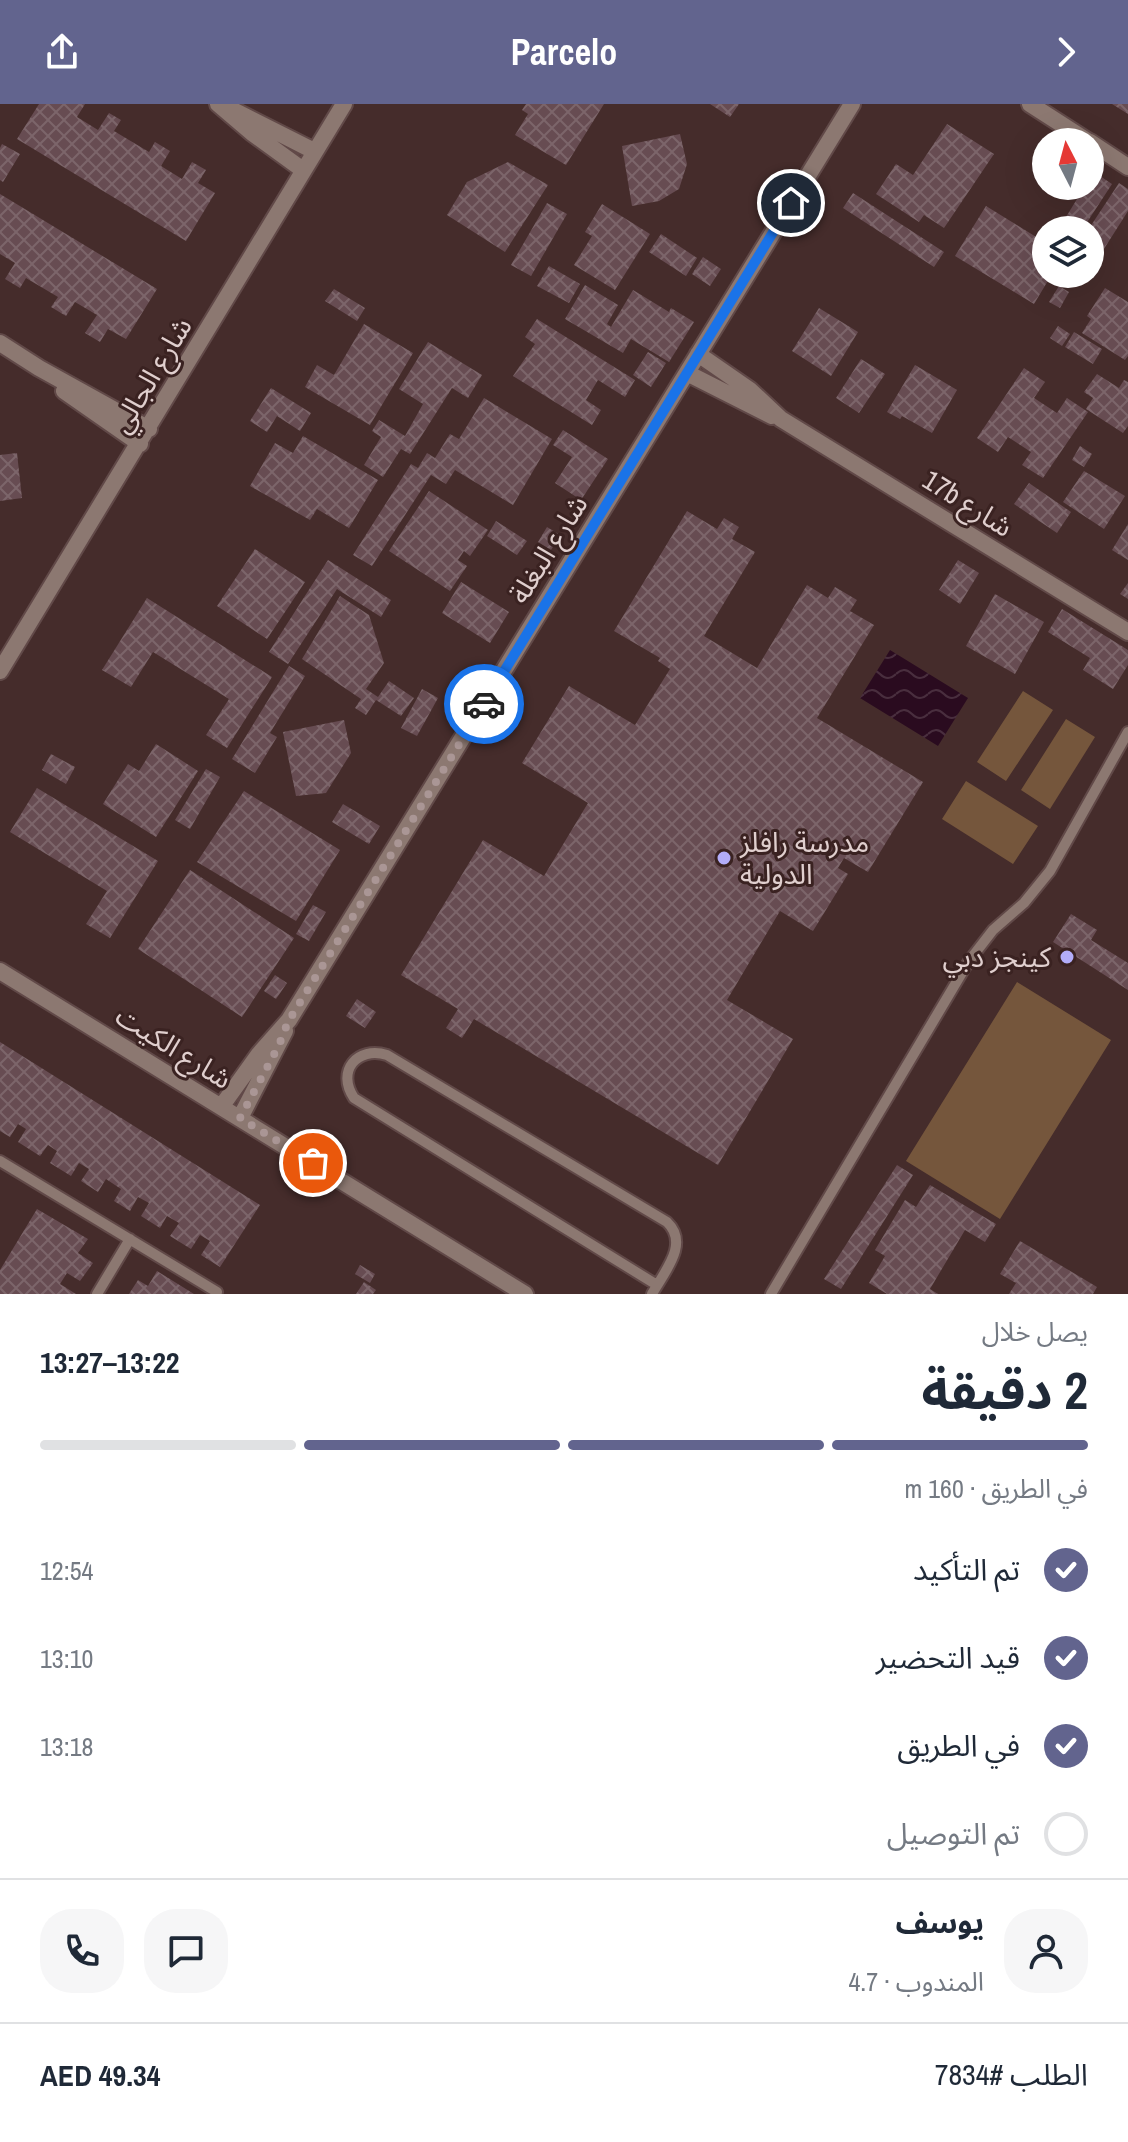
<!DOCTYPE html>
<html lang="ar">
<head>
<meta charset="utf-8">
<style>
  body { margin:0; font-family:"Archivo Narrow","Noto Sans Arabic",sans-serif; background:#f6f6f7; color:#1f2937; direction:rtl; height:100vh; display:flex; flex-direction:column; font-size:30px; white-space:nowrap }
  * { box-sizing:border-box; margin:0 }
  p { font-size:26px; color:#747a83 }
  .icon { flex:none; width:44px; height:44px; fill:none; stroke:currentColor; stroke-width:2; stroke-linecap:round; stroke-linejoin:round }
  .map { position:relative; height:1190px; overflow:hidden; direction:ltr }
  .panel { display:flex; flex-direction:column; background:#fff; flex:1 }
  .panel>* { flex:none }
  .needle { width:52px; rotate:354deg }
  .controls { position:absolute; left:1032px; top:24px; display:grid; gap:16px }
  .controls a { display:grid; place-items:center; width:72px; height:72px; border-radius:50%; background:#fff; box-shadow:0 8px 32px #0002; font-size:40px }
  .pin { position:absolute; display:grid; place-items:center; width:68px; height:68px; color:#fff; margin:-34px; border:4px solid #fff; border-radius:50%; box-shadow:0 2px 8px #0007 }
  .courier { position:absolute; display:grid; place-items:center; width:80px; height:80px; margin:-40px; border:6px solid #1a73e8; border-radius:50%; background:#fff; color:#222; box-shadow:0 2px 10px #0007 }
  .head em { font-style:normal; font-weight:700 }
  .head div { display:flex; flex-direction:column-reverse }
  .head { display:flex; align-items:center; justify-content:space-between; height:136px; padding:0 40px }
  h1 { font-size:52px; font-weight:700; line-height:60px }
  .bar { display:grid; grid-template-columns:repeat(4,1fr); gap:12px 8px; align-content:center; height:96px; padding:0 40px }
  .bar i { height:10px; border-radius:6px; background:#e0e1e3 }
  .bar .on { background:#62648e }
  .bar p { grid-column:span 4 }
  .line { display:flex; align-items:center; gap:20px; padding:0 40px; border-top:2px solid #e0e1e3 }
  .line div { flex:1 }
  .round { display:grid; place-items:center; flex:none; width:84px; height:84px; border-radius:32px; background:#f6f6f7 }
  ol { padding:0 40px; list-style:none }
  li { display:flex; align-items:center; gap:24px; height:88px }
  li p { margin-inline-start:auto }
  li .icon { padding:8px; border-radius:50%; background:#62648e; color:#fff; stroke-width:4 }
  li:last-child { color:#747a83 }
  li i { width:44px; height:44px; border:4px solid #e0e1e3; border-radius:50% }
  header { display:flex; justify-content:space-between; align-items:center; height:104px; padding:0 40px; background:#62648e; color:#fff; font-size:36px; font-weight:700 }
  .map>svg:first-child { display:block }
  .garden { fill:#75563c }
  .water { fill:url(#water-waves) }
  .building { fill:url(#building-cross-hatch) }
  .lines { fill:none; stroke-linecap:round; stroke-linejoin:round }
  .service-casing { stroke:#614948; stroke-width:14 }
  .minor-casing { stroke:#614948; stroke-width:20 }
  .service { stroke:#8c7871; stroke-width:10 }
  .minor { stroke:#8c7871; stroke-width:16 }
  .done { stroke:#aa9695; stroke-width:8; stroke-dasharray:0 14.4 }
  .route { stroke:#1a73e8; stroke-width:10 }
  .poi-dot { fill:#b3adf9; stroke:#3a2221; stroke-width:3 }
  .labels { text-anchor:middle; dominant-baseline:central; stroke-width:6; stroke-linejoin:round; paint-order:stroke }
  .street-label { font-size:28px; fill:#e0cfce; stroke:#3a2221 }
  .poi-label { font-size:28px; fill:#e0cfce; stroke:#3a2221; text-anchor:start }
</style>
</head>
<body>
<header><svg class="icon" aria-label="forward" viewBox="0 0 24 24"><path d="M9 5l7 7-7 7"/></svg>Parcelo<svg class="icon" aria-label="share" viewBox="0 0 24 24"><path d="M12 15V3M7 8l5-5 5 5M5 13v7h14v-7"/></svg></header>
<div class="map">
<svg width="1128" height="1190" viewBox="0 0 1128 1190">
  <defs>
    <pattern id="water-waves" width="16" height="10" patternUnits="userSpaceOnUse" patternTransform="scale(2)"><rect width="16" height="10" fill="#2a0b1f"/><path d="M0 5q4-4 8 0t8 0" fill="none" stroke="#492e3e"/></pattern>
    <pattern id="building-cross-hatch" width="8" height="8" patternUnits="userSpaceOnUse" patternTransform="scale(2)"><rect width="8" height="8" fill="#674c52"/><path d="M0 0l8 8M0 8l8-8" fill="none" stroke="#7c656a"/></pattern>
  </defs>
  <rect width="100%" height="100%" fill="#452c2b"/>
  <!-- garden -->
  <path class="garden" d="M1023,587L1053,606L1006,677L977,658Z
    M1066,615L1095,633L1050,705L1021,686Z
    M966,677L1038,722L1013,760L942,715Z
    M1017,878L1111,936L1000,1115L906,1057Z"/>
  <!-- water -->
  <path class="water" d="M890,546L968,594L938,642L860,594Z"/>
  <!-- building -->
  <path class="building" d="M39,0H85L77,13L98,26L109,9L121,16L114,27L149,48L155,38L170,47L161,62L182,75L192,58L206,66L198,79L215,89L186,137L17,35Z
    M526,0H604L566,61L515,31L528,10L522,6Z
    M710,0H739L730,13Z
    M1112,0H1128V10Z
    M947,20L994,50L944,124L924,111L919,118L876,90L896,60L913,71Z
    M680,30L687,60L679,85L659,97L632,102L622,42Z
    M2,40L20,50L3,78L0,76V44Z
    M508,58L548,81L505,148L447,111L467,78Z
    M1094,68L1112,80L1082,126H1058L1085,82H1090V75Z
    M1119,79L1128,85V107L1102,148L1090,141V126H1088Z
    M853,89L944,148L934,163L843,104Z
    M0,90L157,185L126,235L108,225L100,238L85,229L97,211L75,198L66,212L51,203L58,193L26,174L20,184L5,175L15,159L0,150Z
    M547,99L567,110L531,172L511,161Z
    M602,100L650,130L615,186L574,161L592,132L585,128Z
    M986,102L1046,139V170H1052L1034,200L955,152Z
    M661,130L697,154L686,172L649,148Z
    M1090,146L1102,154L1087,178L1074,170H1090Z
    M703,153L721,165L710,182L692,170Z
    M549,162L580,180L569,199L537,182Z
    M585,181L618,201L607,220L611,223L633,186L669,208L671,204L694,218L669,258L631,235L623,249L565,215Z
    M1059,182L1069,188L1060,204L1049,198Z
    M1105,184L1128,198V252L1125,256L1082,229L1091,215L1087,212Z
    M334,185L365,204L357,217L325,197Z
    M819,204L858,228L831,272L792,247Z
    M537,215L635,276L625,293L598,276L586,296L601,306L592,321L513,272L535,240L525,233Z
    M364,220L413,249L370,321L305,283L317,261L334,271Z
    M1058,222L1070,230L1062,242L1050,234Z
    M1074,228L1102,245L1093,260L1065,243Z
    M428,238L482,271L468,294L452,284L410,350L401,345L383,373L364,361L381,333L372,327L379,316L405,332L423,300L399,285Z
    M648,248L666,259L651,283L633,271Z
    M861,255L885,270L859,309L836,294Z
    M915,261L957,286L932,329L902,312L900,315L887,308Z
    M1024,264L1045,278L1034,294L1057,309L1067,294L1088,308L1043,374L1022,361L1031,348L1008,333L998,348L977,334Z
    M1097,270L1119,284L1124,276L1128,278V322L1123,329L1086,305L1093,294L1084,288Z
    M271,284L311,309L300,327L277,312L267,328L250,317Z
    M484,294L552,335L513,401L455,366L446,380L431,371L372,462L353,451L411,360L418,364L427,349L435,354L450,330L459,335Z
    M563,326L608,355L581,396L555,379L572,353L553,341Z
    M303,332L378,376L349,424L317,405L310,416L250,382L275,339L293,349Z
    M1080,342L1092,350L1084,363L1072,356Z
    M17,349L22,394L0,397V351Z
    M1084,367L1125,392L1104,425L1063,398Z
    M1029,379L1071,408L1057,429L1014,400Z
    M429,387L488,426L470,452L464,447L458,456L467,462L450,487L389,447Z
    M687,407L717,425L724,414L739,423L732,435L755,448L704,532L757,564L807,481L828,494L835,483L857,496L850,507L874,521L817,614L923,678L868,768L844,754L838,764L848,770L813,827L780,807L727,896L793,935L718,1061L474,915L462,934L446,924L458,905L401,871L483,736L544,772L588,699L522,659L569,582L635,621L670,565L658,557L660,554L614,527Z
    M496,417L527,437L517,451L487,432Z
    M1128,420V456L1112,446Z
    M547,423L560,431L551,446L538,438Z
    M255,445L305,478L267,535L217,502Z
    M328,456L391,496L381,513L337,485L288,560L269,548Z
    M958,456L979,469L960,500L939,486Z
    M461,478L509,508L490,539L442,509Z
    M1128,479V495L1120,490Z
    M995,490L1044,518L1015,570L966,542Z
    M340,492L369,511L384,559L366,585L378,593L389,577L414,594L401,612L376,596L366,611L355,604L361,595L302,555Z
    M147,494L272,573L227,644L206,631L229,595L153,548L131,583L102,566Z
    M1062,505L1128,546V561L1113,585L1083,566L1090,554L1048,528Z
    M289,562L305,572L270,629L277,633L255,669L232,655Z
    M422,585L438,594L417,632L401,624Z
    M344,616L351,649L326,689L296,692L283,628Z
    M156,640L198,667L156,733L103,700L128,660L139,667Z
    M51,650L75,663L66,680L42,666Z
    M206,665L220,673L190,725L175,716Z
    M37,684L158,757L110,834L86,820L107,787L10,728Z
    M244,687L340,746L296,817L197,758Z
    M343,700L380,722L369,740L332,718Z
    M190,766L294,834L242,913L138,845Z
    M313,801L326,808L309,837L296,830Z
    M1071,810L1097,826L1091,836L1128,859V886L1053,838Z
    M275,871L287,879L276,895L264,887Z
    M357,895L376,908L365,924L346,912Z
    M0,938L260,1101L220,1163L201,1151L210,1137L200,1131L191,1145L170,1132L179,1119L167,1112L160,1124L141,1112L149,1099L138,1093L130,1107L114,1097L121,1085L106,1075L98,1088L81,1077L89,1065L79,1059L71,1072L50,1059L57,1047L48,1041L40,1052L18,1038L26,1025L18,1020L10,1033L0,1027Z
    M897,1061L913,1071L841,1185L824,1175Z
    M930,1081L996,1120L985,1138L965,1126L930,1185L938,1190H887L869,1179L885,1152L875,1146L905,1096L916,1103Z
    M37,1105L88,1135L78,1149L93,1159L80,1177L67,1169L60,1180L76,1190H0V1166Z
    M1020,1137L1097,1183L1093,1190H1009L1016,1179L1000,1170Z
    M360,1161L375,1170L370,1179L355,1170Z
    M157,1167L194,1190H129L138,1176L148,1182Z
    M364,1178L376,1186L373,1190H356Z"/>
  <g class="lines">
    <!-- service casing -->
    <g class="service-casing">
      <path id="service" d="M0,1057L217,1188
        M97,1190L130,1135
        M652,1190C664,1168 690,1140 667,1118L387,951C357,942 336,967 354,994L657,1181
        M771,1190L969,857L993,826L1024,799L1050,767L1128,628"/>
    </g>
    <!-- minor casing -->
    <g class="minor-casing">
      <path id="minor" d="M218,0L252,29L303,66
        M1030,0L1089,38
        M229,4L314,47
        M1090,38L1128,63
        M0,239L39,264L149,325
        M698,250L750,286L781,315L1128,528
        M687,269L772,312
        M64,287L140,340
        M0,567L344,0
        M0,867L525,1190
        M221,1003L259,950L289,916L852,0
        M240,1014L285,927"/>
    </g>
    <!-- service -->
    <use href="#service" class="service"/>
    <!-- minor -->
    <use href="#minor" class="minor"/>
  </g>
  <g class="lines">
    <!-- done -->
    <path class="done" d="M313,1059L240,1014L279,941L288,918L484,600"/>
    <!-- route -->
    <path class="route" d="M484,600L791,99"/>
  </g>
  <!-- markers -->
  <g class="poi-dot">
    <circle cx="724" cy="754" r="8"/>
    <circle cx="1067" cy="853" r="8"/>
  </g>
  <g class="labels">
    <!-- street labels -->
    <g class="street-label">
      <text transform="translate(151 271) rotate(-59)">شارع الجالي</text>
      <text transform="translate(968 399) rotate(32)">17b شارع</text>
      <text transform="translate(548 445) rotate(-58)">شارع البغلة</text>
      <text transform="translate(174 943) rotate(32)">شارع الكيت</text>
    </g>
    <!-- poi labels -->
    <g class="poi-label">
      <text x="740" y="738">مدرسة رافلز<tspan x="740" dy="32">الدولية</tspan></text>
      <text x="1051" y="853" text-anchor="end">كينجز دبي</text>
    </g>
  </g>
</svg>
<div class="controls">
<a><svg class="needle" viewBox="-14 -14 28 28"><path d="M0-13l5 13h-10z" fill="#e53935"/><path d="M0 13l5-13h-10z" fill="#747a83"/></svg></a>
<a><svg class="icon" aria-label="layers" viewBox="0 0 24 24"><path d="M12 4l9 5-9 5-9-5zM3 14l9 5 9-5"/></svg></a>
</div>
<div class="pin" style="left:313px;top:1059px;background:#ea580c"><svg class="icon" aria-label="bag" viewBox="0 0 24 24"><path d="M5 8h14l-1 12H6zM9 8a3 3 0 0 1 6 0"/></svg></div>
<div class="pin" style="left:791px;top:99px;background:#1f2937"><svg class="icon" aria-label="home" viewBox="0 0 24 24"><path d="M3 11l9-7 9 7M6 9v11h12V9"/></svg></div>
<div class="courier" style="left:484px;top:600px"><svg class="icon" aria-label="car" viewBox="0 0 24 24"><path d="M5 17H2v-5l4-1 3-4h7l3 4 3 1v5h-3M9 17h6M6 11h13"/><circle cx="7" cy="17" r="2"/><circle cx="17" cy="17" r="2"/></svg></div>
</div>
<section class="panel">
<div class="head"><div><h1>2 دقيقة</h1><p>يصل خلال</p></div><em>13:22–13:27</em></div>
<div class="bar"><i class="on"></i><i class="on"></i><i class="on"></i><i></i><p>في الطريق · 160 m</p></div>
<ol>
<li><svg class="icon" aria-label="check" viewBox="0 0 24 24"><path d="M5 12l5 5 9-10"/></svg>تم التأكيد<p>12:54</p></li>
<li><svg class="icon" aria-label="check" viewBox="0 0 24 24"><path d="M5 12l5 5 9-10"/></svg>قيد التحضير<p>13:10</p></li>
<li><svg class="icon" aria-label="check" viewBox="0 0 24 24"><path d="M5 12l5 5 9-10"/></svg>في الطريق<p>13:18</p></li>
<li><i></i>تم التوصيل</li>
</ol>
<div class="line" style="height:144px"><a class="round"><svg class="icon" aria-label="person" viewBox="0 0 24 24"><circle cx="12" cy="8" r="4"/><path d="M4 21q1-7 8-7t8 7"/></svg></a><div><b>يوسف</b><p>المندوب · 4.7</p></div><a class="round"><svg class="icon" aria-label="chat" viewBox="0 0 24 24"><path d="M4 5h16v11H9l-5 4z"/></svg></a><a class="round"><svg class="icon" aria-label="phone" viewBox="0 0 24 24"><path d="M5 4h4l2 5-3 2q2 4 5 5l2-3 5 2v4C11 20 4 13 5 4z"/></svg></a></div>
<div class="line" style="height:104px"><div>الطلب #7834</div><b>AED 49.34</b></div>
</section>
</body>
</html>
